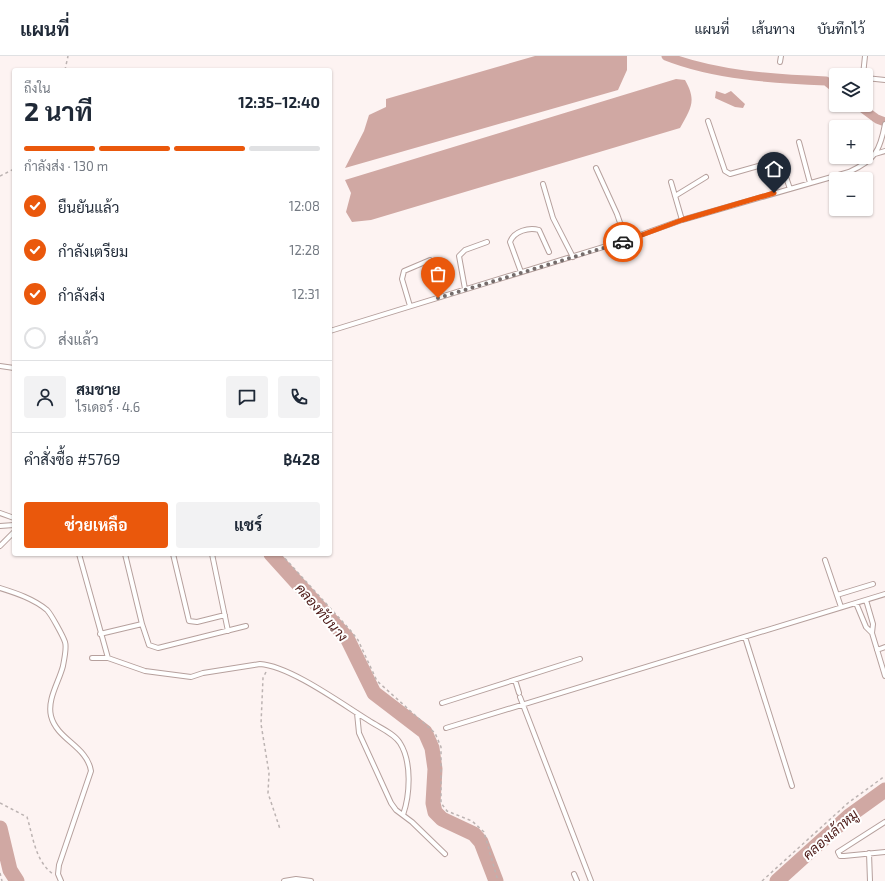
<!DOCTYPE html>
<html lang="th">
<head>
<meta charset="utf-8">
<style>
  body { margin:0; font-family:"Exo 2",Sarabun,sans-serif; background:#f2f2f3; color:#1f2937; height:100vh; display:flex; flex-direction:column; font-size:15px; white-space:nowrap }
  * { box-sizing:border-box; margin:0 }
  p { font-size:13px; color:#747a83 }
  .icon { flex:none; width:22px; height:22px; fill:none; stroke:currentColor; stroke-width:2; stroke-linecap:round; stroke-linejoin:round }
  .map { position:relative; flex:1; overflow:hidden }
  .side { position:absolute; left:12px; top:12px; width:320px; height:488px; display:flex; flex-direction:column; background:#fff; border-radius:4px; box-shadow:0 1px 3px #0004 }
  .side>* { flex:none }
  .controls { position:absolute; left:829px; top:12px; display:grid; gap:8px }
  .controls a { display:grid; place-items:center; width:44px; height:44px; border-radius:4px; background:#fff; box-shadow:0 1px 3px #0004; font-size:20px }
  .pin { position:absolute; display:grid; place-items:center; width:34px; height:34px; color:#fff; margin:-41px -17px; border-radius:50% 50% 50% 0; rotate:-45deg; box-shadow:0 0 4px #0007 }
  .pin .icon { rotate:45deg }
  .courier { position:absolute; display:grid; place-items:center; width:40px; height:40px; margin:-20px; border:3px solid #ea580c; border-radius:50%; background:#fff; color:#222; box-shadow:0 1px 5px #0007 }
  .head em { font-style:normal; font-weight:700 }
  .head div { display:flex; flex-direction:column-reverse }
  .head { display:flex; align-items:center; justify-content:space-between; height:68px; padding:0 12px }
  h1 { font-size:26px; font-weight:700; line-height:30px }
  .bar { display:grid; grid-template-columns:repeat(4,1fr); gap:6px 4px; align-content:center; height:48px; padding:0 12px }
  .bar i { height:5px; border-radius:3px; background:#e0e1e3 }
  .bar .on { background:#ea580c }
  .bar p { grid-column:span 4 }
  .line { display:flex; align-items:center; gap:10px; padding:0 12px; border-top:1px solid #e0e1e3 }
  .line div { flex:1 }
  .round { display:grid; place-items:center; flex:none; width:42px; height:42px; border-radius:4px; background:#f2f2f3 }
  ol { padding:0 12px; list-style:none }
  li { display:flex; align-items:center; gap:12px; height:44px }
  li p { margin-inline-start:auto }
  li .icon { padding:4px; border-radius:50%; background:#ea580c; color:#fff; stroke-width:4 }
  li:last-child { color:#747a83 }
  li i { width:22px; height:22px; border:2px solid #e0e1e3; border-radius:50% }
  .action { display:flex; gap:8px; margin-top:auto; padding:8px 12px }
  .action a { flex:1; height:46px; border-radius:4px; background:#ea580c; color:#fff; font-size:16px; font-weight:700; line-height:46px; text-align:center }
  .action a+a { background:#f2f2f3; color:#1f2937 }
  header { display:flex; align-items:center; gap:24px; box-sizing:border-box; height:56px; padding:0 20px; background:#fff; border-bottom:1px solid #e0e1e3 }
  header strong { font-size:19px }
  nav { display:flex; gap:22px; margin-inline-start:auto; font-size:14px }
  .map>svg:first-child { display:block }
  .water { fill:#d0a8a3 }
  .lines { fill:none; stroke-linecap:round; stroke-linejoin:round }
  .canal { stroke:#d0a8a3; stroke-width:9 }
  .river { stroke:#d0a8a3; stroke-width:15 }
  .service-casing { stroke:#b6a09d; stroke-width:6 }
  .path { stroke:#bcb3b2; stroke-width:1.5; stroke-dasharray:3 3; stroke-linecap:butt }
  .service { stroke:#fff; stroke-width:4 }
  .done { stroke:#756c6b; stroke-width:4; stroke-dasharray:0 7.2 }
  .route { stroke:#ea580c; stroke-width:5 }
  .labels { text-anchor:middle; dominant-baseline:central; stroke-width:4; stroke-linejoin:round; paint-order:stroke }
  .water-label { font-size:14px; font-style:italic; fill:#4c1916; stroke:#fff }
</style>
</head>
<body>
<header>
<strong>แผนที่</strong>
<nav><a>แผนที่</a><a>เส้นทาง</a><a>บันทึกไว้</a></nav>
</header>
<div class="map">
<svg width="885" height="825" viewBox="0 0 885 825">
  <rect width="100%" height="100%" fill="#fdf3f2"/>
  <!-- water -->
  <path class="water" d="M535,0H627V14L618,34L345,112L364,75L369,59L386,51V43Z
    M676,23L685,24C697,45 691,52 680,72L371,164L352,166L346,156L351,137L345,124Z
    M716,35L725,38L731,35L745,48L743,52L735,51L715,42Z"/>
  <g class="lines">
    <!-- canal -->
    <path class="canal" d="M666,0C714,19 774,23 826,25L836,33
      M858,49L877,63L885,66"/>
    <!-- river -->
    <path class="river" d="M271,498L347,582L374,637L425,676L432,692L435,713L433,747L435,756L442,763L474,778L481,786L496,825
      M0,772L10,814L17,825
      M777,825L849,760L885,734"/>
    <!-- service casing -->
    <g class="service-casing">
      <path id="service" d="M780,6L781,0
        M863,19L865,0
        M866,22L885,24
        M708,65L725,115L730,118L776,105L782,109L790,133
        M799,86L810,127
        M875,98L885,95
        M596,112L617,158L626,184
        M671,126L682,164
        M543,128L553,162L573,201
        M675,140L706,121
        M521,216L510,186C514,175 529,171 539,174L549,196
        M465,233L459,200L465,194L487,186
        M410,250L402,223L404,215L430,204
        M330,275L626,184L682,164L849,116C875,104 880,95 885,68
        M0,310L14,312
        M0,457L14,462
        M0,470L14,469
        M0,490L14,476
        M79,498L108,602
        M173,498L189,565L197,566L225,559
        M212,498L228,575
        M825,504L841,551
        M0,532C16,537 34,543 47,554C51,558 63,580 65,586C67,592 64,604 63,610C59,626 47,643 51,660C57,684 87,690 91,715L59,809L58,818L61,825
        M837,539L873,528
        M866,544L873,568L872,577
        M856,547L866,571L872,577L885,620
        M142,568L149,589L158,592L246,570
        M100,578L142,568L125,498
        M745,581L792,730
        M877,594L885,591
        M92,602H108L145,615L191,621L203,617L260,608C290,610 342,648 368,664C378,671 394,677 400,687C412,706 410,739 403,759
        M515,624L519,637
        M520,641L591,825
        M442,647L580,603
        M357,657L359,677L391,747L396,754L412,766L445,798
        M446,672L885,538
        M885,766L838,796L840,800H844L885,796
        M869,797L870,825
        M574,818L577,825
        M284,825L296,823L311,825"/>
    </g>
    <!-- path -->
    <path class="path" d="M65,14L68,0
      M0,120L14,113
      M281,498L351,575L358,584L377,625L435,677L441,691V747L447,755L472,765L484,776L498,825
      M266,616L263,622L261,668L269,717L268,737L280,773
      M0,747L27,761C33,780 35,805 53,818
      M0,817L2,825
      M762,825L848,747L885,720"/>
    <!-- service -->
    <use href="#service" class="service"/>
  </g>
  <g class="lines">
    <!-- done -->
    <path class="done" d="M438,242L623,186"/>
    <!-- route -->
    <path class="route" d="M623,186L682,164L774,137"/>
  </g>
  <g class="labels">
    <!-- water labels -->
    <g class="water-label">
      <text transform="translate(322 556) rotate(49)">คลองทับนาง</text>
      <text transform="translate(830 778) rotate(-41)">คลองเล้าหมู</text>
    </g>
  </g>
</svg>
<div class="controls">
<a><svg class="icon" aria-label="layers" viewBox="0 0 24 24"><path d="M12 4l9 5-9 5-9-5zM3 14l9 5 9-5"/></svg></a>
<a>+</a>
<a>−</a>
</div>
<div class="pin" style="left:438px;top:242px;background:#ea580c"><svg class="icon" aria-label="bag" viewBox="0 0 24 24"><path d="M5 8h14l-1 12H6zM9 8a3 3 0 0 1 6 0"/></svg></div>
<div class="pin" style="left:774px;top:137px;background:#1f2937"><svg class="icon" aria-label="home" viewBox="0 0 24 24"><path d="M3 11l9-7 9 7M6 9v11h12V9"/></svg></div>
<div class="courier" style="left:623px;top:186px"><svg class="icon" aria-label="car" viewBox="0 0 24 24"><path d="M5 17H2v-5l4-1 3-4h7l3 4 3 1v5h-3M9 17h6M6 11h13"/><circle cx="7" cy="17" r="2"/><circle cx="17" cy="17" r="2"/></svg></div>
<section class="side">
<div class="head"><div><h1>2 นาที</h1><p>ถึงใน</p></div><em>12:35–12:40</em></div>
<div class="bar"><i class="on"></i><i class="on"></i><i class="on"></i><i></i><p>กำลังส่ง · 130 m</p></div>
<ol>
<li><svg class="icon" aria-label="check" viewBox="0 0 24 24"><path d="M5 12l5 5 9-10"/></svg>ยืนยันแล้ว<p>12:08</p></li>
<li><svg class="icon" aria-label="check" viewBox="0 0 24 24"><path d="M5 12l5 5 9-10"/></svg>กำลังเตรียม<p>12:28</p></li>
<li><svg class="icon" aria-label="check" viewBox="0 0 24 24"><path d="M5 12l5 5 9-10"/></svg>กำลังส่ง<p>12:31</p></li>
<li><i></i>ส่งแล้ว</li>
</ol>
<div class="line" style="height:72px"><a class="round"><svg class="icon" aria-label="person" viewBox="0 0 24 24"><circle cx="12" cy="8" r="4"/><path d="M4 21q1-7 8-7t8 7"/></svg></a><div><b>สมชาย</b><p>ไรเดอร์ · 4.6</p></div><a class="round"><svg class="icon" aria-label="chat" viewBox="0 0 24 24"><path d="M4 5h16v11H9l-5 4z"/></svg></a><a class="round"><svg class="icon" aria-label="phone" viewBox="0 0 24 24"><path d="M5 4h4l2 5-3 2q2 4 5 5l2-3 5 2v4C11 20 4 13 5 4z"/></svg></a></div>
<div class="line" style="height:52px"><div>คำสั่งซื้อ #5769</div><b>฿428</b></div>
<div class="action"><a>ช่วยเหลือ</a><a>แชร์</a></div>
</section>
</div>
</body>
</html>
